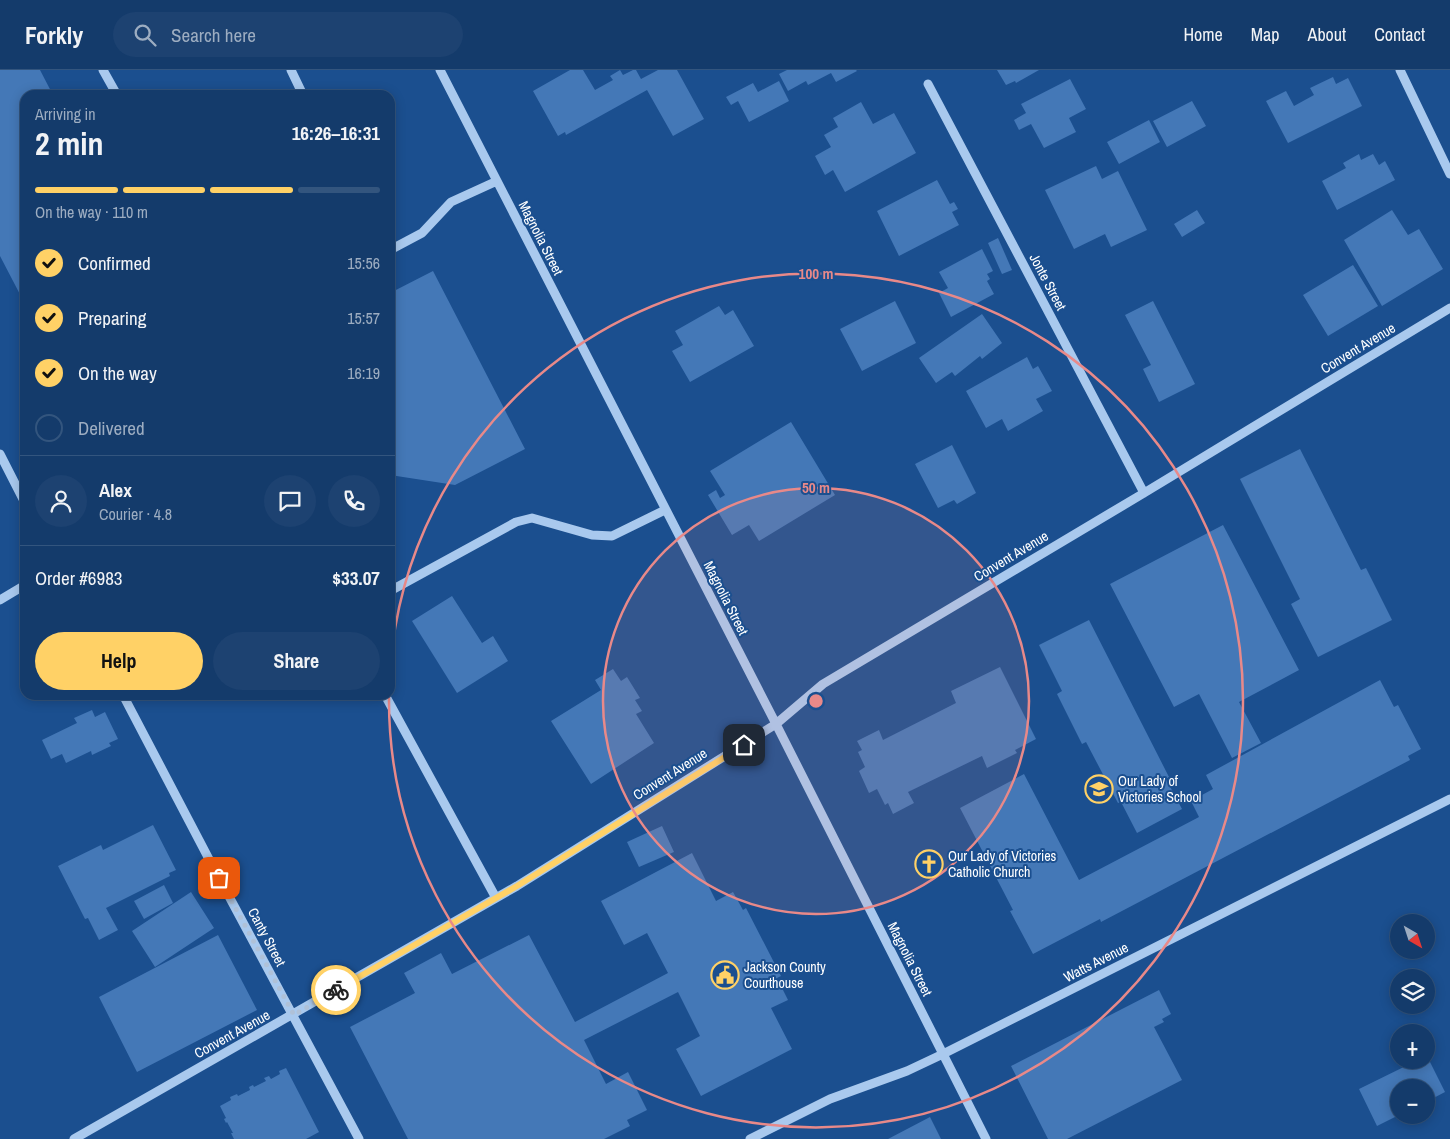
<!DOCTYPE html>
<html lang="en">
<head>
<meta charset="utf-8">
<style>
  body { margin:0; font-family:"Archivo Narrow",sans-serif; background:#1d4271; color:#f1f3f6; height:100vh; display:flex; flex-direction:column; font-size:19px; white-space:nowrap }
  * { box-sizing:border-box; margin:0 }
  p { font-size:16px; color:#9dadc1 }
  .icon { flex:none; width:28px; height:28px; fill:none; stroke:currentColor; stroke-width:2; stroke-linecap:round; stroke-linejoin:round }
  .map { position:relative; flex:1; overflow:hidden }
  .details { position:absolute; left:20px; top:20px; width:375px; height:610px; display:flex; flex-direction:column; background:#143b6b; border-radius:15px; box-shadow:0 2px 12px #0003,0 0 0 1px #33557e }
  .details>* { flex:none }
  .needle { width:32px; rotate:141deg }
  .controls { position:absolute; left:1390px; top:844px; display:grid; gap:10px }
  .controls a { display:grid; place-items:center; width:45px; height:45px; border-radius:50%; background:#143b6b; box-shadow:0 2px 12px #0003,0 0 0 1px #33557e; font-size:25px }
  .pin { position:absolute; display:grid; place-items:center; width:42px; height:42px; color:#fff; margin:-21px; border-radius:10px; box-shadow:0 2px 8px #0006 }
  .courier { position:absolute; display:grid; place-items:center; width:50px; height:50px; margin:-25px; border:4px solid #ffd166; border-radius:50%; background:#fff; color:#222; box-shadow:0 1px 6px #0007 }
  .headline em { font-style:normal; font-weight:800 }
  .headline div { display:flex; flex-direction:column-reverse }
  .headline { display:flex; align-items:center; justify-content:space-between; height:85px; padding:0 15px }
  h1 { font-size:32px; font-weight:800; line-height:38px }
  .bar { display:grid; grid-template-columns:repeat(4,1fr); gap:8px 5px; align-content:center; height:60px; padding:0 15px }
  .bar i { height:6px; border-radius:4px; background:#33557e }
  .bar .current { background:#ffd166 }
  .bar p { grid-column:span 4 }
  .line { display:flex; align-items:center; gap:12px; padding:0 15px; border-top:1px solid #33557e }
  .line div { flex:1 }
  .round { display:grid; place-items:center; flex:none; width:52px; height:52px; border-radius:26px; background:#1d4271 }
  ol { padding:0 15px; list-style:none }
  li { display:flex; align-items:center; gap:15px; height:55px }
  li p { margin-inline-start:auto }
  li .icon { padding:5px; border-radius:50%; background:#ffd166; color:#111; stroke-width:4 }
  li:last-child { color:#9dadc1 }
  li i { width:28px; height:28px; border:2px solid #33557e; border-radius:50% }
  .cta { display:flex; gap:10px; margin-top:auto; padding:10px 15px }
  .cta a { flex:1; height:58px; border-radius:30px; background:#ffd166; color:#111; font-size:20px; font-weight:800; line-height:58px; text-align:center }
  .cta a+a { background:#1d4271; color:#f1f3f6 }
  header { display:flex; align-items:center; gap:30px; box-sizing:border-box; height:70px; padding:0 25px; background:#143b6b; border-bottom:1px solid #33557e }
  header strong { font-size:24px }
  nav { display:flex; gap:28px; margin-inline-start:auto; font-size:18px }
  .search { width:350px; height:45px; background:#1d4271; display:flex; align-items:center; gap:12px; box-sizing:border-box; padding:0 18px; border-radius:28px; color:#9dadc1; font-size:19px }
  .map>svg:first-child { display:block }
  .building { fill:#4478b7 }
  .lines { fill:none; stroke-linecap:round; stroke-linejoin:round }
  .minor { stroke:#a9c9ee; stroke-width:9 }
  .done { stroke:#afc1d8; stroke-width:5; stroke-dasharray:0 9 }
  .route { stroke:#ffd166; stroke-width:6 }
  .ring { fill:none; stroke:#e88989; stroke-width:2.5 }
  .labels { text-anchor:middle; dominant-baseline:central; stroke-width:4; stroke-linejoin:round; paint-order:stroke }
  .street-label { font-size:14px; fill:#fff; stroke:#1b4f8f }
  .poi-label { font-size:14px; fill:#fff; stroke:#1b4f8f; text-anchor:start }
  .centre { fill:#e88989; stroke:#1b4f8f; stroke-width:2.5 }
  .ring-label { font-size:15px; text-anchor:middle; font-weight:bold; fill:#e88989; stroke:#1b4f8f; stroke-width:4; stroke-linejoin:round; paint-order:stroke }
</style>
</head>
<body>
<header>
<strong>Forkly</strong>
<div class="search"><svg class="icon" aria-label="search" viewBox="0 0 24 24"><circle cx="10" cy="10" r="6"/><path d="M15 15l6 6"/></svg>Search here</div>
<nav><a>Home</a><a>Map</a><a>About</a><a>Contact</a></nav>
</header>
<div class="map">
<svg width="1450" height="1069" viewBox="0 0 1450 1069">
  <rect width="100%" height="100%" fill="#1b4f8f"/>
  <!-- building -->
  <path class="building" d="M0,0H40L53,25H25V234L0,186Z
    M570,0H583L595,20L613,10L610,6L620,0L623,5L633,0H636L641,9L658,0H677L704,49L673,66L647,20L566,65L565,62L558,66L533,21Z
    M787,0H856L857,1L836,12L831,3L808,15L806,11L788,21L779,4Z
    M997,0H1039L1016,13L1015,11L1006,15Z
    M1333,7L1336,14L1348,8L1362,36L1288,73L1266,31L1286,21L1294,36L1314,25L1310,18Z
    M1070,9L1086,39L1069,48L1076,62L1044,78L1031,54L1019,60L1014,50L1026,43L1021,34Z
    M779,11L789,31L749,52L738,31L731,35L726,27L753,13L758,22Z
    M1192,31L1206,56L1167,77L1153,51Z
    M861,32L873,54L894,43L916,83L845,122L833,100L825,105L815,86L831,77L824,65L838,57L833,48Z
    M1149,50L1160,72L1119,94L1107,72Z
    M1359,84L1361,90L1373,84L1379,95L1385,91L1395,110L1337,140L1322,111L1346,98L1343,93Z
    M1096,96L1102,109L1118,101L1147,160L1111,177L1105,164L1074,179L1045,120Z
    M937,110L950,134L954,132L958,139L952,142L959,155L899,186L877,141Z
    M1197,140L1205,153L1182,167L1174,154Z
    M1392,140L1408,165L1419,159L1443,199L1382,236L1344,170Z
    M998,168L1012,200L1002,204L988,173Z
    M982,179L993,201L987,204L990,209L987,211L994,224L951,247L939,223L948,218L939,202Z
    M1353,195L1378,236L1328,266L1303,225Z
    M433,201L525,379L455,415L390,405V223Z
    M895,231L916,273L862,301L840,259Z
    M1153,231L1195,314L1159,332L1143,299L1151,295L1125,245Z
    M719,236L725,245L733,240L754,276L690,312L672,281L683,275L675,261Z
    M982,244L1002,273L982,289L980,286L955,306L952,302L936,313L919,288Z
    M1027,287L1033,299L1038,296L1052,321L1036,329L1043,341L1008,361L1002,349L986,358L966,321Z
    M791,352L835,425L759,471L749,455L732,465L708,425L716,420L720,428L725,425L710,401Z
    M952,375L976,423L957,434L954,430L938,438L915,394Z
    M1300,379L1361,500L1366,498L1392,550L1318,587L1291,534L1300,529L1240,409Z
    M1223,455L1299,600L1239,632L1261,673L1232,688L1199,624L1174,637L1110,514Z
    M452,526L482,573L493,566L508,591L457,623L412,551Z
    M1089,550L1169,707L1166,709L1182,739L1137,763L1121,732L1118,733L1086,672L1082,674L1057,624L1062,621L1039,575Z
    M1000,597L1036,669L1015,680L1017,683L987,698L982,686L908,722L914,733L893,744L888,733L885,735L877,719L869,723L859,701L865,697L858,682L862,680L857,671L879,660L883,670L956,633L951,621Z
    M613,599L621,611L627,607L640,628L635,630L642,641L636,644L654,673L591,714L551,651L601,620L595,610Z
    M1380,610L1394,637L1398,635L1421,679L1408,686L1410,690L1101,852L1100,849L1033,884L1010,841L1013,840L960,738L1024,704L1079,810L1199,747L1191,731L1213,719L1206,705Z
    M92,640L95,647L105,642L118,669L109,673L111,676L92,685L91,681L66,693L62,684L51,689L42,670L77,653L74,648Z
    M153,755L176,800L169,803L170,806L106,838L118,860L99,870L88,848L85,849L58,796L101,775L103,780Z
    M662,756L674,782L639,797L627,772Z
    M692,783L716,831L733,822L743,840L746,838L781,906L777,908L788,930L771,938L792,979L701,1026L676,979L700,966L678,922L584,970L606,1014L628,1002L647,1040L627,1050L630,1056L604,1069H408L350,957L415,923L404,903L441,883L452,904L529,865L575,952L668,903L647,863L624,875L601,831Z
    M164,815L173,833L144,849L134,831Z
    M191,822L214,858L155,897L132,861Z
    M218,865L257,940L137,1002L99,927Z
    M1159,920L1171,944L1162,949L1164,952L1154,957L1182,1010L1067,1069H1048L1011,996Z
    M1426,984L1445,1022L1426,1032V1018H1399V1045L1377,1056L1359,1019L1418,990H1426Z
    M286,998L319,1062L306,1069H234L231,1063H233L227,1052L226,1053L224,1049L226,1048L220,1036L231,1030L230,1027L237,1024L238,1026L250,1020L249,1017L253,1015L254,1017L266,1011L264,1008L269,1006L271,1009L280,1004L279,1001Z
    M930,1047L941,1069H888Z"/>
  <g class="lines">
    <!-- minor -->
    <path class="minor" d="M103,0L117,25
      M291,0L303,25
      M440,0L776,654L986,1069
      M1400,0L1450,104
      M928,14L1144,423
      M390,180L422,163L451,132L497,111
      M0,384L25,433
      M390,521L516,452L532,448L592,465L612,466L665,440
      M0,530L25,515
      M123,625L210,791L359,1069
      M385,625L496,828
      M74,1069L517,816L776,654L823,614L1144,423L1450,238
      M750,1069L830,1029L907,1001L943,984L1450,729"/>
  </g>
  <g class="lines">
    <!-- done -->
    <path class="done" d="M219,808L294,945L336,920"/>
    <!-- route -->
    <path class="route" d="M336,920L517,816L744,675"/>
  </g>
  <!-- distance rings -->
  <circle cx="816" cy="631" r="213" fill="#e88989" fill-opacity=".12"/>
  <g class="ring">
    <circle cx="816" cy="631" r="213"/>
    <path d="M390 601A427 427 0 1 1 389 627"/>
  </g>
  <!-- icons -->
  <defs>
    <g id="school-ring" transform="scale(1.4375)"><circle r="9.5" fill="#1b4f8f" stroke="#ffd166" stroke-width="1.5"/><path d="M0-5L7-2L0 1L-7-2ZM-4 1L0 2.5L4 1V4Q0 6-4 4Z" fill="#ffd166"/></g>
    <g id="church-ring" transform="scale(1.4375)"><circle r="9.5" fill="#1b4f8f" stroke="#ffd166" stroke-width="1.5"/><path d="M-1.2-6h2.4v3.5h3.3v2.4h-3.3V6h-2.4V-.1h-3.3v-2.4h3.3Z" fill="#ffd166"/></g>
    <g id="civic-ring" transform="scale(1.4375)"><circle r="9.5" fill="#1b4f8f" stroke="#ffd166" stroke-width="1.5"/><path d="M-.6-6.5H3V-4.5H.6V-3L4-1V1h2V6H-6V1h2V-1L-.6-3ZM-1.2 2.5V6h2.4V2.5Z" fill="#ffd166"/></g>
  </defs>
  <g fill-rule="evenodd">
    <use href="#school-ring" x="1099" y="719"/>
    <use href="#church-ring" x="929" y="794"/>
    <use href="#civic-ring" x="725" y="905"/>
  </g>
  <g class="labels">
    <!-- street labels -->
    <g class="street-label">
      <text transform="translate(541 168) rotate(63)">Magnolia Street</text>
      <text transform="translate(1048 212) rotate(62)">Jonte Street</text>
      <text transform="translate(1358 278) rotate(-31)">Convent Avenue</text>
      <text transform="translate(1011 486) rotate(-31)">Convent Avenue</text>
      <text transform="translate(726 528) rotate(63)">Magnolia Street</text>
      <text transform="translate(670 704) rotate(-32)">Convent Avenue</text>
      <text transform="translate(267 867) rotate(62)">Canty Street</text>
      <text transform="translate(910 889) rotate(63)">Magnolia Street</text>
      <text transform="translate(1096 892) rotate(-27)">Watts Avenue</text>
      <text transform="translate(232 964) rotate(-29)">Convent Avenue</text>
    </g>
    <!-- poi labels -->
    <g class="poi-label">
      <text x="1118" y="711">Our Lady of<tspan x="1118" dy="16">Victories School</tspan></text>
      <text x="948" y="786">Our Lady of Victories<tspan x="948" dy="16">Catholic Church</tspan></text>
      <text x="744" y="897">Jackson County<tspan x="744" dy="16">Courthouse</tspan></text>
    </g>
  </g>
  <circle cx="816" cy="631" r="8" class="centre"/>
  <g class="ring-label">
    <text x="816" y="209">100 m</text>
    <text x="816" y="423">50 m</text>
  </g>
</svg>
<div class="controls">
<a><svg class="needle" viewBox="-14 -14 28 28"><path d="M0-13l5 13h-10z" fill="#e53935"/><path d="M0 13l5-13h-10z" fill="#9dadc1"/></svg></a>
<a><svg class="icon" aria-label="layers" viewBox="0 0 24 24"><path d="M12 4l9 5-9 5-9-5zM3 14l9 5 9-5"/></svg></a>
<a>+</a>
<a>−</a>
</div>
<div class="pin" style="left:219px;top:808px;background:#ea580c"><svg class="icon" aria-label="bag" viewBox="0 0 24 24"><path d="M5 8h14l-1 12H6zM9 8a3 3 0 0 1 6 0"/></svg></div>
<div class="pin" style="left:744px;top:675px;background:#1f2937"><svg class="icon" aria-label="home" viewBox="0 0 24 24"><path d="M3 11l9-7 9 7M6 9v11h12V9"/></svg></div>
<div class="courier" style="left:336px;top:920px"><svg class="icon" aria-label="bike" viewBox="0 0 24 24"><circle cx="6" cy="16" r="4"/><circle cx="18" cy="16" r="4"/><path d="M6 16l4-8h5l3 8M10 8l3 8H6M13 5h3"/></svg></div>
<section class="details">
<div class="headline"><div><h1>2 min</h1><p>Arriving in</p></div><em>16:26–16:31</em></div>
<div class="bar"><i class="current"></i><i class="current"></i><i class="current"></i><i></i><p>On the way · 110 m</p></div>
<ol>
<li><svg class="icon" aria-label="check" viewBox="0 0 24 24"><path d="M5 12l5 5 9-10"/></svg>Confirmed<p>15:56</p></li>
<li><svg class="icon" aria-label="check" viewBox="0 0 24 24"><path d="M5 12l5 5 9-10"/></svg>Preparing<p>15:57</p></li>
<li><svg class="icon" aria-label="check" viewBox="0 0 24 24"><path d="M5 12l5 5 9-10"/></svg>On the way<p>16:19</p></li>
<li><i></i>Delivered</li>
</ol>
<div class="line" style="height:90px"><a class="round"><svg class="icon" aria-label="person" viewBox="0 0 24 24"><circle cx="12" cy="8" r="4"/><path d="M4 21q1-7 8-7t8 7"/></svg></a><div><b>Alex</b><p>Courier · 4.8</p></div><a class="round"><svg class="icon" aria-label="chat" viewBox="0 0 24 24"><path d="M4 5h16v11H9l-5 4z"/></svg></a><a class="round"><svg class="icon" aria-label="phone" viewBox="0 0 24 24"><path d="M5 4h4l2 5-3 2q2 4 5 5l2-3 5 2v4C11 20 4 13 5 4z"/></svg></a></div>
<div class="line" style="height:65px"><div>Order #6983</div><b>$33.07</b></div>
<div class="cta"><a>Help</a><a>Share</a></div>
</section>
</div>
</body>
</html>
